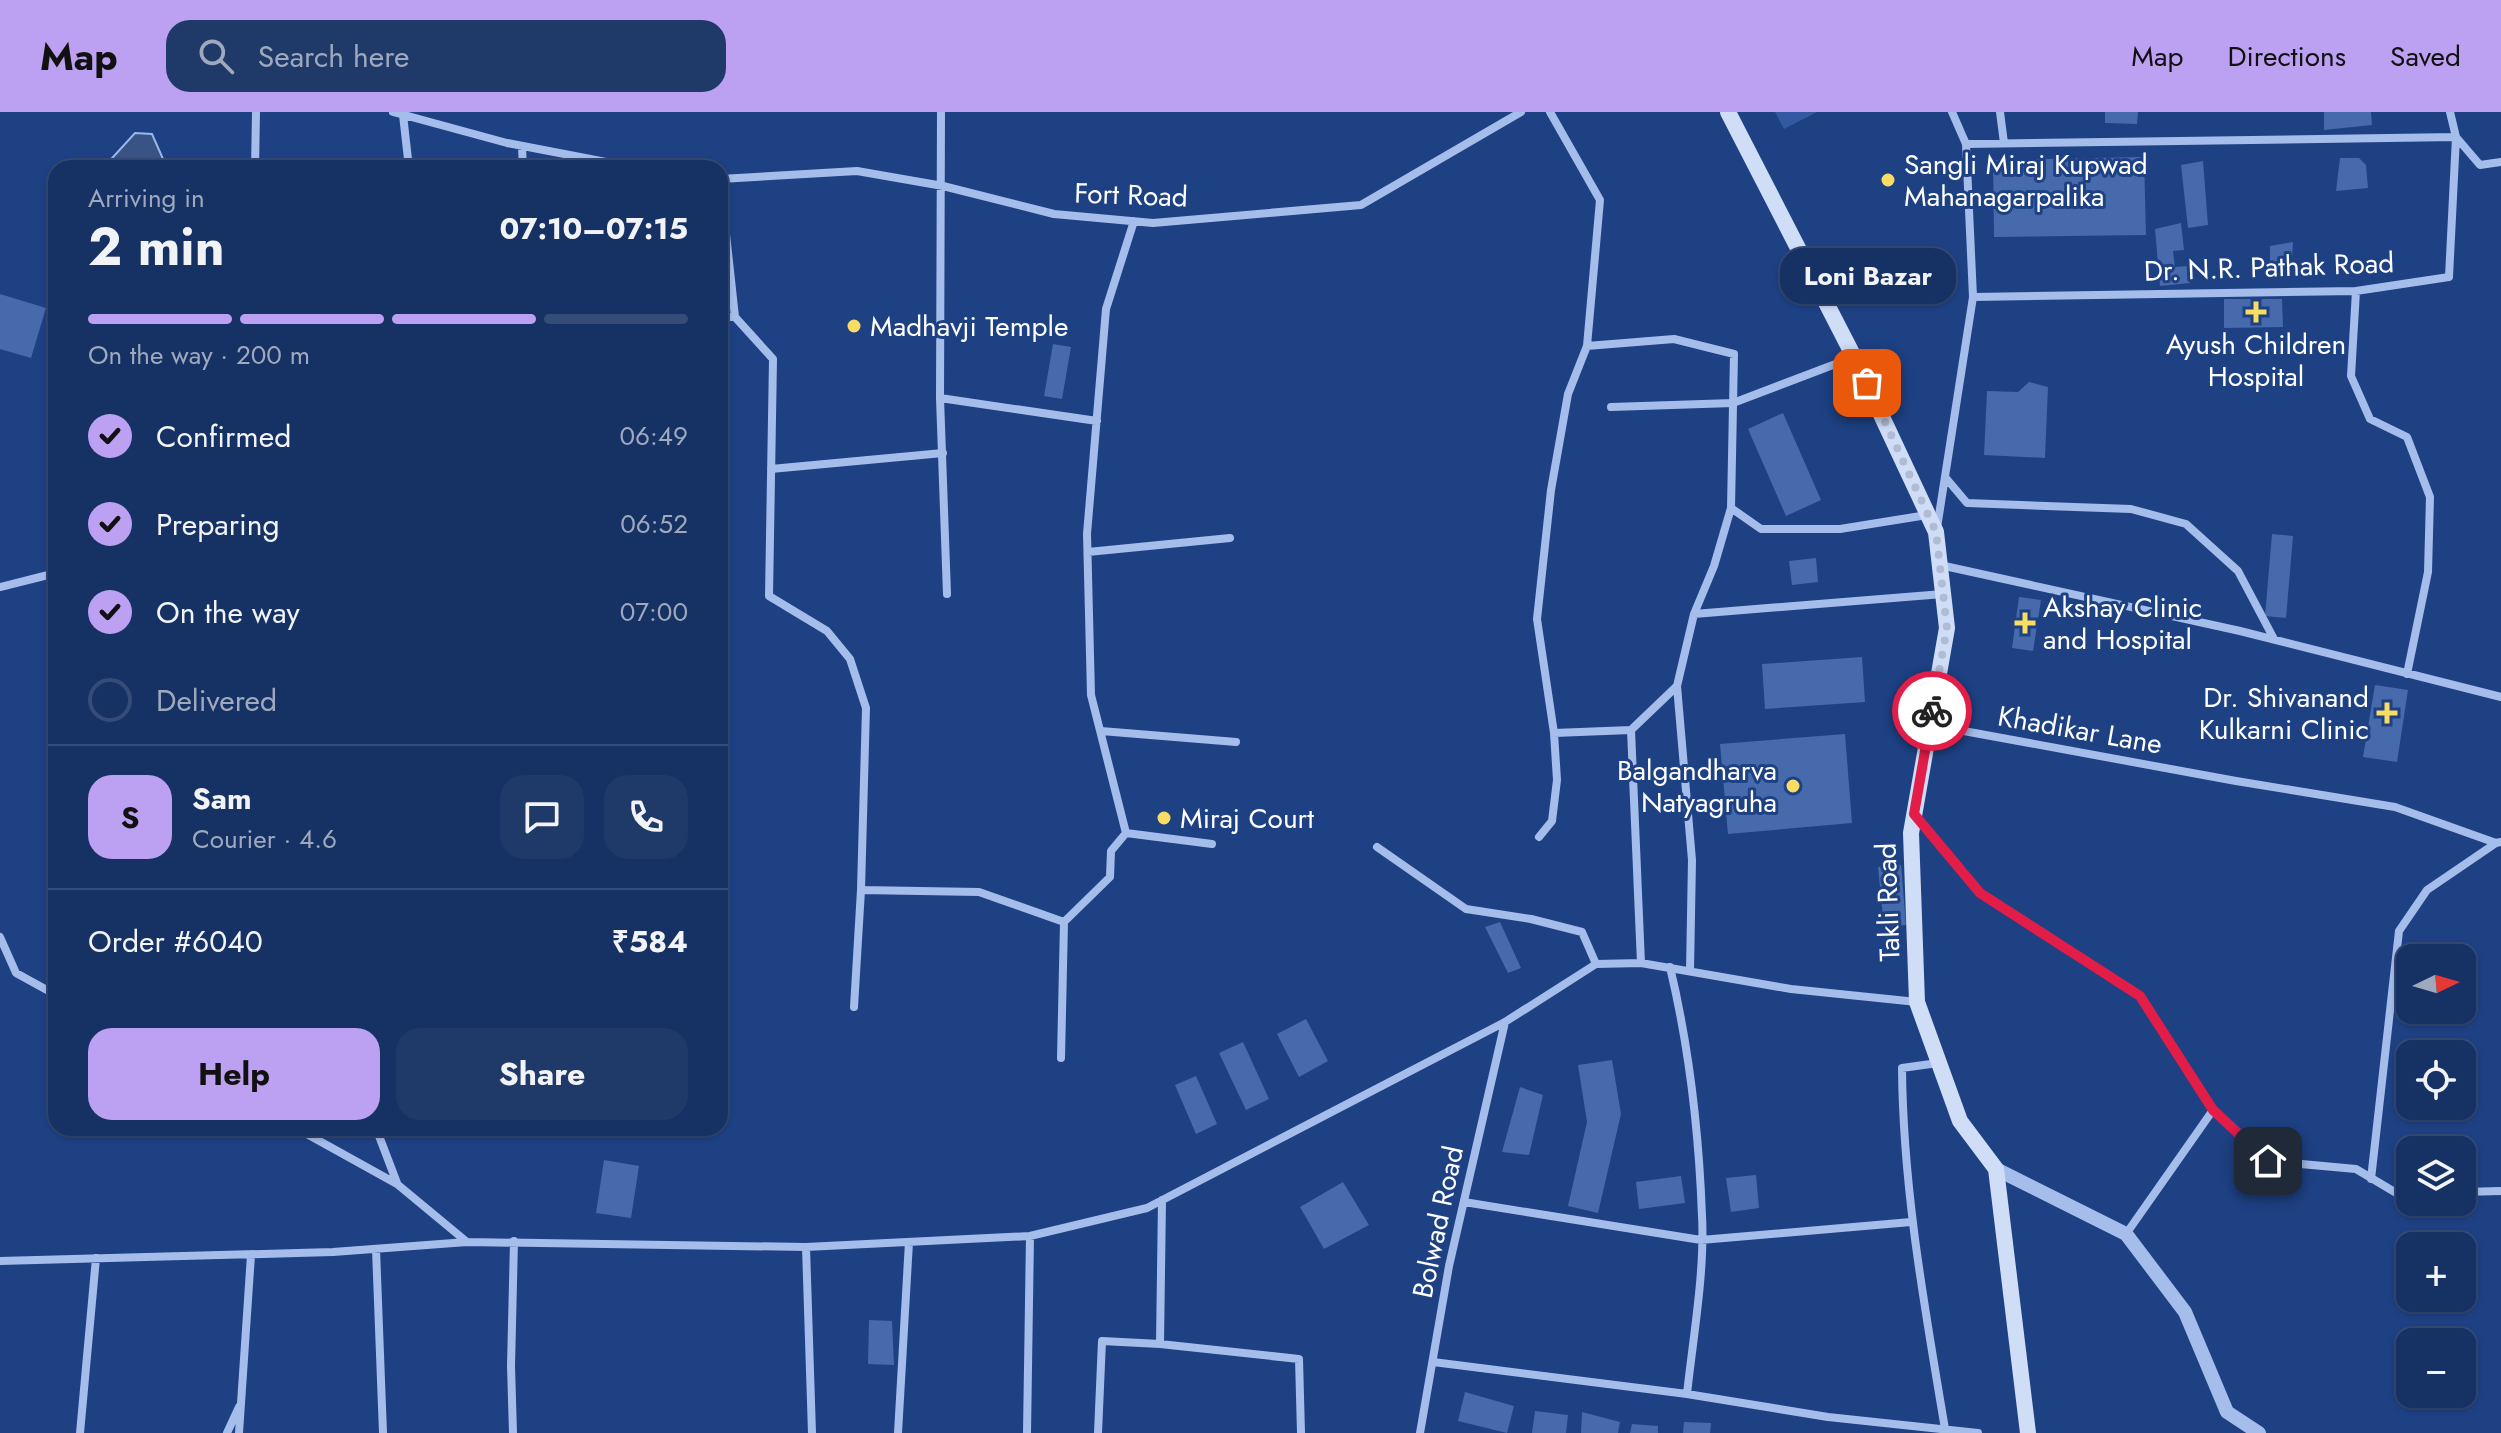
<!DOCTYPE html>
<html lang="en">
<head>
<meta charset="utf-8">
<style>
  body { margin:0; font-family:Jost,sans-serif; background:#1f3969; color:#f1f3f6; height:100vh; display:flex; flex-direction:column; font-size:30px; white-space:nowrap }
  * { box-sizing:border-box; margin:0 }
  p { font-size:26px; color:#9ea9be }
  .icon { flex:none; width:44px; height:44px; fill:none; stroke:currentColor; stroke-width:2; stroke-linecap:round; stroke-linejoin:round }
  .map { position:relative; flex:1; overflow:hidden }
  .side { position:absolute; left:48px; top:48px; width:680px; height:976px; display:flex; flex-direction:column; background:#163163; border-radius:24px; box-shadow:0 2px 6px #0004,0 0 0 2px #354c78 }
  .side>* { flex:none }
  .needle { width:52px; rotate:85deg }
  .buttons { position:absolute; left:2396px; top:832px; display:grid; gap:16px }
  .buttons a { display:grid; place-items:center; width:80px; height:80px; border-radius:16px; background:#163163; box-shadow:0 2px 6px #0004,0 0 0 2px #354c78; font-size:40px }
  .pin { position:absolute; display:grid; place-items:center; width:68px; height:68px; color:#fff; margin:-34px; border-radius:16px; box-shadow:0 4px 12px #0006 }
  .courier { position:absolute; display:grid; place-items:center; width:80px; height:80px; margin:-40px; border:6px solid #e11d48; border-radius:50%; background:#fff; color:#222; box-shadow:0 2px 10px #0007 }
  .bubble { position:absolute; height:56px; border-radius:24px; background:#163163; box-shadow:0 2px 6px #0004,0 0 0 2px #354c78; font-size:26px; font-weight:700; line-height:56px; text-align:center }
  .head em { font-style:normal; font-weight:700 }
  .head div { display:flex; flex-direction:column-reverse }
  .head { display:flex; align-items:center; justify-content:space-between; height:136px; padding:0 40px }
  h1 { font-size:52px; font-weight:700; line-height:60px }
  .bar { display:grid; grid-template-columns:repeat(4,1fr); gap:12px 8px; align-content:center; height:96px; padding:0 40px }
  .bar i { height:10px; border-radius:6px; background:#354c78 }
  .bar .current { background:#bca0f2 }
  .bar p { grid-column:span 4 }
  .line { display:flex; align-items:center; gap:20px; padding:0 40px; border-top:2px solid #354c78 }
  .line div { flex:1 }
  .round { display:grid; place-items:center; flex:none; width:84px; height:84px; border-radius:24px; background:#1f3969 }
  ol { padding:0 40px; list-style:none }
  li { display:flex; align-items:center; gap:24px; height:88px }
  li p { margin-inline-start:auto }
  li .icon { padding:8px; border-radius:50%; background:#bca0f2; color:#111; stroke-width:4 }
  li:last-child { color:#9ea9be }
  li i { width:44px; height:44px; border:4px solid #354c78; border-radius:50% }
  .button { display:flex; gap:16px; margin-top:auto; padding:16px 40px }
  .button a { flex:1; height:92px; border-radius:24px; background:#bca0f2; color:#111; font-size:32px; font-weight:700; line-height:92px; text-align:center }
  .button a+a { background:#1f3969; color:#f1f3f6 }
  header { display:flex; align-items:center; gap:48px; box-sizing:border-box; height:112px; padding:0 40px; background:#bca0f2; color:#111 }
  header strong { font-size:38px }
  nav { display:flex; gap:44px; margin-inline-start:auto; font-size:28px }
  .search { width:560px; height:72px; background:#1f3969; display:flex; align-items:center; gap:20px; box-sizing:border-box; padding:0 28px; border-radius:24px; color:#9ea9be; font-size:30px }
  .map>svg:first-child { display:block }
  .green { fill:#3259a1 }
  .water { fill:#395384; stroke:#98b7eb; stroke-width:2 }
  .building { fill:#466aac }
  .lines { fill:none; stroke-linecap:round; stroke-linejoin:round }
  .minor { stroke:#a5bdea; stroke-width:8 }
  .tertiary { stroke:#a5bdea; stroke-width:14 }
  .secondary { stroke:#d0ddf7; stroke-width:16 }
  .done { stroke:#b0bcd4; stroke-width:8; stroke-dasharray:0 14.4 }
  .route { stroke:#e11d48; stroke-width:10 }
  .poi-dot { fill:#f9dc64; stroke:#1e4184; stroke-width:3 }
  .labels { text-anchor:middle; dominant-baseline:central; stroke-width:6; stroke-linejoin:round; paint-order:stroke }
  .poi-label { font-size:28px; fill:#fff; stroke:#1e4184; text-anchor:start }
  .street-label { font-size:28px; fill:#fff; stroke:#1e4184 }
</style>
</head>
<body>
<header>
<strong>Map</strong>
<div class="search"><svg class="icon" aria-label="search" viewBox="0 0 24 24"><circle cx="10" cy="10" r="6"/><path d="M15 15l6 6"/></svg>Search here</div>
<nav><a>Map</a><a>Directions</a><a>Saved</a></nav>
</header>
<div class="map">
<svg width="2501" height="1321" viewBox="0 0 2501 1321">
  <rect width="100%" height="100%" fill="#1e4184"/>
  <!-- green -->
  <path class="green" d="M1775,0H1817L1784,17Z"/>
  <!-- water -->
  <path class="water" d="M135,21L152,22L167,56H103Z"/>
  <!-- building -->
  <path class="building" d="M2105,0H2138L2137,12L2105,11Z
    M2324,0H2371L2372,13L2324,18Z
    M2144,45L2146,123L1994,125L1993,48Z
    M2340,46H2359L2366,53L2368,76L2336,79Z
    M2203,49L2208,113L2188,116L2181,53Z
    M2181,111L2184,138L2173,139L2175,155L2189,154L2190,171L2160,174L2155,117Z
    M2293,130L2291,164L2270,165V134Z
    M0,182L46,196L31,246L0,237Z
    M2224,187H2282L2283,215L2224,216Z
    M1053,232L1071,235L1062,287L1044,284Z
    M2029,270L2048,275L2045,346L1984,343L1987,279L2018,280Z
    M1783,301L1821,388L1786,404L1748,317Z
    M2272,422L2293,424L2286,506L2265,504Z
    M1816,446L1818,470L1792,473L1789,449Z
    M2019,485L2041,488L2033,539L2012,536Z
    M1862,545L1865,590L1765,597L1762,552Z
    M2375,573L2408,578L2397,650L2363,645Z
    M1845,622L1852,711L1728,722L1720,632Z
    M1901,753L1906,813L1884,815L1878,755Z
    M1500,810L1521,856L1508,861L1485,815Z
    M1306,907L1328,949L1299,965L1277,922Z
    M1243,930L1269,987L1246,998L1219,941Z
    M1612,948L1621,1002L1598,1101L1568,1094L1587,1010L1578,953Z
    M1196,964L1217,1012L1196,1022L1175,973Z
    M1520,975L1543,983L1529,1043L1502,1040Z
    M604,1048L639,1054L631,1106L596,1101Z
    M1756,1063L1759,1096L1731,1100L1726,1066Z
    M1681,1064L1685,1091L1639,1097L1636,1070Z
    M1343,1070L1369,1113L1324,1137L1300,1095Z
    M869,1208L892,1209L894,1253L868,1252Z
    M1465,1280L1514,1294L1507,1321L1458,1309Z
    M1535,1299L1568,1303L1566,1321H1532Z
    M1582,1300L1620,1310L1618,1321H1581Z
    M1684,1310L1711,1311L1710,1321H1683Z
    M1632,1312L1658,1314V1321H1630Z"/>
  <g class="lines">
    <!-- minor -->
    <path class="minor" d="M393,0L507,31L637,56
      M941,0L940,286L947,482
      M1952,0L1966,32L2456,25L2480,53L2501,50
      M2000,0L2004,31
      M403,3L409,56
      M522,35L523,56
      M255,56L256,0
      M720,67L857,59L943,74L1054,102L1153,111L1361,93L1521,0
      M2356,179L2351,264L2370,307L2407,325L2430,385L2428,460L2407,562
      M1973,185L2356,179L2449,165L2456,25L2450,0
      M720,205H735L720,67
      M735,205L773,247L769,484L827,519L850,547L866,596L861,778L854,895
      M1587,234L1674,227L1734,242L1731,396L1761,417H1840L1927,403
      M940,286L1097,309
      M1611,295L1733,291L1854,245
      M771,357L943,341
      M1945,365L1967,391L2131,397L2186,412L2238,459L2274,527
      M1937,416L1973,185L1966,32
      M1088,440L1230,426
      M1940,453L2240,519L2501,585
      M0,475L56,461
      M1694,502L1714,454L1731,396
      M1931,613L2236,669L2395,695L2496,731L2501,730
      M1101,619L1236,630
      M1554,621L1631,618
      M1914,703L1980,781L2140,884L2213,998L2126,1122
      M1126,721L1212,732
      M1539,725L1552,709L1557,668L1554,621L1537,507L1551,378L1568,282L1587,234L1600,88L1550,0
      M1377,735L1466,797L1531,807L1582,820L1596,852
      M861,778L979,780L1064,810
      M0,825L16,861L56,883
      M1641,851L1631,618L1677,574
      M1670,855C1689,935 1699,1022 1702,1104C1705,1159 1693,1226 1687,1282
      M1690,858L1692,748L1677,574L1694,502L1943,482
      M1061,946L1064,810L1110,765L1111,739L1126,721L1091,583L1087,422L1106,197L1134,109
      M1938,951L1902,956C1903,1078 1925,1197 1945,1317
      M2213,998L2268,1049L2356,1057L2398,1082H2410
      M296,1016L397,1072L467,1130L806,1135L1030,1124L1147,1096L1505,910L1596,852L1641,851L1791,877L1917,890
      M376,1016L397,1071
      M2371,1067L2399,819L2427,778L2496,731
      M2462,1080L2501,1079
      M1162,1088L1160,1232L1299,1247L1301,1321
      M1464,1090L1701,1128L1911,1110
      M806,1135L812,1321
      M376,1137L383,1321
      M0,1149L333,1140L467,1130
      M1433,1250L1687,1282L1828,1305L1978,1321
      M80,1321L96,1146
      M227,1321L239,1295
      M239,1321L251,1143
      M513,1321L511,1254L514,1129
      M898,1321L909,1130
      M1027,1321L1030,1124
      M1098,1321L1102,1229L1160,1232
      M1420,1321L1449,1154L1505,910"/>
    <!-- tertiary -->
    <path class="tertiary" d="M1996,1057L2126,1122L2185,1200L2227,1300L2259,1321"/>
    <!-- secondary -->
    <path class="secondary" d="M1728,0L1854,245L1936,420L1947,516L1911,721L1917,890L1960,1009L1996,1057L2028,1321"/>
  </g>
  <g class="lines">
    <!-- done -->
    <path class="done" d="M1867,271L1936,420L1947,516L1932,599"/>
    <!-- route -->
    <path class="route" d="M1932,599L1914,702L1980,781L2140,884L2213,998L2268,1049"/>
  </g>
  <!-- markers -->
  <g class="poi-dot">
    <circle cx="1888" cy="68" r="8"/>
    <path d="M2252 188h8v8h8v8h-8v8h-8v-8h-8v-8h8z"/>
    <circle cx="854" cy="214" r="8"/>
    <path d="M2021 499h8v8h8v8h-8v8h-8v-8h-8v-8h8z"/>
    <path d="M2383 589h8v8h8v8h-8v8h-8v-8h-8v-8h8z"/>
    <circle cx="1793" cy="674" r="8"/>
    <circle cx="1164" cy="706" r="8"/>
  </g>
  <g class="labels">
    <!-- poi labels -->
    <g class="poi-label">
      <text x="1904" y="52">Sangli Miraj Kupwad<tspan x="1904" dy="32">Mahanagarpalika</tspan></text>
      <text x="870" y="214">Madhavji Temple</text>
      <text x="2256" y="232" text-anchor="middle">Ayush Children<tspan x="2256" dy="32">Hospital</tspan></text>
      <text x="2043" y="495">Akshay Clinic<tspan x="2043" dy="32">and Hospital</tspan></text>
      <text x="2369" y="585" text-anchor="end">Dr. Shivanand<tspan x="2369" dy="32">Kulkarni Clinic</tspan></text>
      <text x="1777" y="658" text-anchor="end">Balgandharva<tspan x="1777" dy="32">Natyagruha</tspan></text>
      <text x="1180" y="706">Miraj Court</text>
    </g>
    <!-- street labels -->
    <g class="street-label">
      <text transform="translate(1131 83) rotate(2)">Fort Road</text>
      <text transform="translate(2269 155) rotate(-2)">Dr. N.R. Pathak Road</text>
      <text transform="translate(2080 618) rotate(10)">Khadikar Lane</text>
      <text transform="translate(1888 790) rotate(-92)">Takli Road</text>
      <text transform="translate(1438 1110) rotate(-78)">Bolwad Road</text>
    </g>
  </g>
</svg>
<div class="buttons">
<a><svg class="needle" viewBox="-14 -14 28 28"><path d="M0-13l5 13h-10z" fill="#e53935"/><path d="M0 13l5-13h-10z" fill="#9ea9be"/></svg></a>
<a><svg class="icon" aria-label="locate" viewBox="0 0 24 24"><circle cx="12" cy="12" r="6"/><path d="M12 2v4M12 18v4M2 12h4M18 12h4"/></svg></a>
<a><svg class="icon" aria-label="layers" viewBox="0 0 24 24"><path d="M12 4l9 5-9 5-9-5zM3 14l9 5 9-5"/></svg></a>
<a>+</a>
<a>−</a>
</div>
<div class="pin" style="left:1867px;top:271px;background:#ea580c"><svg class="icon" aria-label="bag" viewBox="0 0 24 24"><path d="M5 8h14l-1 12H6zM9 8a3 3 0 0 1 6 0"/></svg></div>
<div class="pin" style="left:2268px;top:1049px;background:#1f2937"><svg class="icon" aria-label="home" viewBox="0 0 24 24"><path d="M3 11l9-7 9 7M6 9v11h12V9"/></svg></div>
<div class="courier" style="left:1932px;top:599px"><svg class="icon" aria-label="bike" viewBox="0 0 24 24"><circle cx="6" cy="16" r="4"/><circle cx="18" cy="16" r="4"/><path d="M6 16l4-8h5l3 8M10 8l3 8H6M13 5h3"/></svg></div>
<div class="bubble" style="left:1780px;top:136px;width:176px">Loni Bazar</div>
<section class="side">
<div class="head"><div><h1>2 min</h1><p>Arriving in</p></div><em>07:10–07:15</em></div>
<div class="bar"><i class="current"></i><i class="current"></i><i class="current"></i><i></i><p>On the way · 200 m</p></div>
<ol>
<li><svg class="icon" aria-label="check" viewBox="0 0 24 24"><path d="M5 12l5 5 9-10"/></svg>Confirmed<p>06:49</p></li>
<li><svg class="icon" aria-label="check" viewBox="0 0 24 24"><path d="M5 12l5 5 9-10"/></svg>Preparing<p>06:52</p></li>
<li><svg class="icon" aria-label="check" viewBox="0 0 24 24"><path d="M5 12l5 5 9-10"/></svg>On the way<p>07:00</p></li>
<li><i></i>Delivered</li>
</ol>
<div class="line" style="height:144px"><b class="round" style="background:#bca0f2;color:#111">S</b><div><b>Sam</b><p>Courier · 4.6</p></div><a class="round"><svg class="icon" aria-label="chat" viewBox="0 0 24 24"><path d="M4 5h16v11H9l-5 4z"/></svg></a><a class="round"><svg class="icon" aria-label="phone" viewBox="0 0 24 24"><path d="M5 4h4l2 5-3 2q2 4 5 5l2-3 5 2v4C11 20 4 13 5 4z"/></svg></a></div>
<div class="line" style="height:104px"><div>Order #6040</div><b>₹584</b></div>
<div class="button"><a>Help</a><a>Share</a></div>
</section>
</div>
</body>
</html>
